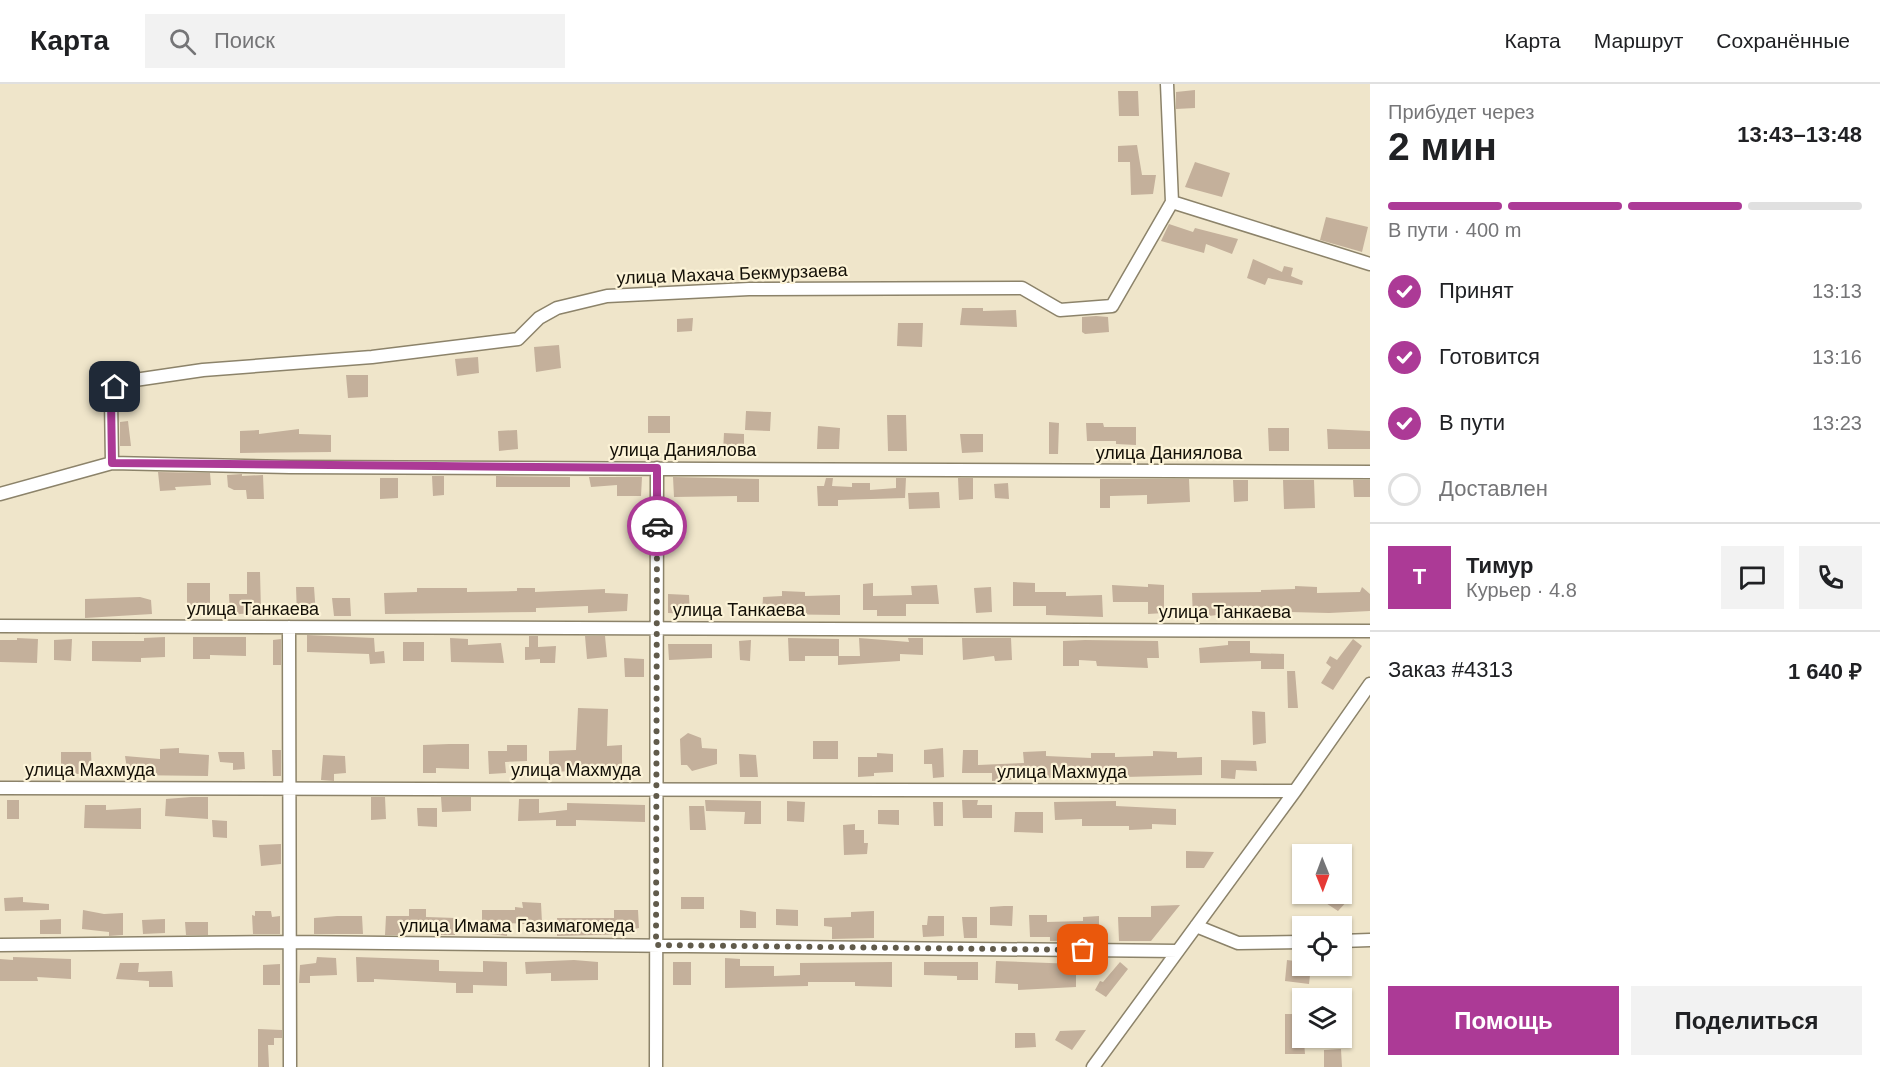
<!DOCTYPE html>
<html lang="ru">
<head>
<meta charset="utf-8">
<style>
  body { margin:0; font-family:Arial,sans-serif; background:#f2f2f2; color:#202124; height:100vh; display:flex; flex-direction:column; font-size:22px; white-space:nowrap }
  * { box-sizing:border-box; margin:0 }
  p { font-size:20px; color:#757577 }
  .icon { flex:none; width:33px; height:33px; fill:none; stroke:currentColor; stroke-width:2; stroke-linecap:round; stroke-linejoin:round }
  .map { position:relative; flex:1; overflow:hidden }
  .details { display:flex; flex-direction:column; background:#fff; width:510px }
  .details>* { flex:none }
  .needle { width:39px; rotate:179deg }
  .buttons { position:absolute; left:1292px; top:760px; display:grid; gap:12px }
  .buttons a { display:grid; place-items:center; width:60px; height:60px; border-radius:0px; background:#fff; box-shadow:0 2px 4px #0004; font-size:30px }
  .pin { position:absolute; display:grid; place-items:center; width:51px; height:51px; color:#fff; margin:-26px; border-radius:12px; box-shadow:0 3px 9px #0006 }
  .courier { position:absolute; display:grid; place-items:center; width:60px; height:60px; margin:-30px; border:4px solid #ac3a96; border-radius:50%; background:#fff; color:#222; box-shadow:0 2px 8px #0007 }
  .overview em { font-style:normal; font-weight:700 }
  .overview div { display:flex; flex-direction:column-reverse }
  .overview { display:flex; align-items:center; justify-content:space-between; height:102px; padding:0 18px }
  h1 { font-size:39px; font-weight:700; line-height:45px }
  .bar { display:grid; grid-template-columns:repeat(4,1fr); gap:9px 6px; align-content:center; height:72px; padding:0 18px }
  .bar i { height:8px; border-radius:4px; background:#e0e0e0 }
  .bar .on { background:#ac3a96 }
  .bar p { grid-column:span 4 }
  .line { display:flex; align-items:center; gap:15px; padding:0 18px; border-top:2px solid #e0e0e0 }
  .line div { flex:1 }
  .round { display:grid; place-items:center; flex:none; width:63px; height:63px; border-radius:0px; background:#f2f2f2 }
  ol { padding:0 18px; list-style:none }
  li { display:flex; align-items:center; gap:18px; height:66px }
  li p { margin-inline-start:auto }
  li .icon { padding:6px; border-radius:50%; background:#ac3a96; color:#fff; stroke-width:4 }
  li:last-child { color:#757577 }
  li i { width:33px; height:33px; border:3px solid #e0e0e0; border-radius:50% }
  .cta { display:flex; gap:12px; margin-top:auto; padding:12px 18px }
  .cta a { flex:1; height:69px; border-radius:0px; background:#ac3a96; color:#fff; font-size:24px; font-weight:700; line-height:69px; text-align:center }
  .cta a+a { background:#f2f2f2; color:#202124 }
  header { display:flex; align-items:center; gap:36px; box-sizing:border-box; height:84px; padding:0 30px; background:#fff; border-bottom:2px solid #e0e0e0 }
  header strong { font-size:28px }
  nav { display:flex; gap:33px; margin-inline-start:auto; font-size:21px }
  .search { width:420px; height:54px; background:#f2f2f2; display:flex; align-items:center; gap:15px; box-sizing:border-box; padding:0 21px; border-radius:0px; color:#757577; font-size:22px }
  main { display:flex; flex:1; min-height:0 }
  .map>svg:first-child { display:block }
  .building { fill:#c4b09b }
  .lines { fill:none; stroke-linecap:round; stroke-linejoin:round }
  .minor-casing { stroke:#8c836a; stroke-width:15 }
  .minor { stroke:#fff; stroke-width:12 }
  .done { stroke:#615b4b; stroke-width:6; stroke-dasharray:0 10.8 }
  .route { stroke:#ac3a96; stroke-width:8 }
  .labels { text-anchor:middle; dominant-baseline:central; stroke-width:4.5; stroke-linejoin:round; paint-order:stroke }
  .street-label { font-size:18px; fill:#141007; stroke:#fcf3d7 }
</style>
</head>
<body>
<header>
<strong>Карта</strong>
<div class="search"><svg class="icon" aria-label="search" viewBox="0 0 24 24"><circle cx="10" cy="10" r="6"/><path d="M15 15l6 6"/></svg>Поиск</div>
<nav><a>Карта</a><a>Маршрут</a><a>Сохранённые</a></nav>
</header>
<main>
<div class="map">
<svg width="1370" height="983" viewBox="0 0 1370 983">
  <rect width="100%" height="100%" fill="#efe5ca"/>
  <!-- building -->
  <path class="building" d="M1195,6V24L1176,25V8Z
    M1118,7H1138L1139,32H1119Z
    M1137,61L1142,91H1156L1153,110L1131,111L1130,78H1118V62Z
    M1195,78L1230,89L1222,113L1185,103Z
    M1326,133L1368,143L1362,168L1320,156Z
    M1169,140L1193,148L1195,144L1238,155L1232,170L1206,160L1204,169L1161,157Z
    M1253,175L1282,188L1284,182L1293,184L1291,192L1303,197L1302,201L1268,194L1265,201L1247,194Z
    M962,224H983V227L1016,226L1017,243L960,241Z
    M1096,232L1108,233L1109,248L1085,250L1082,248V233Z
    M693,234L692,247L677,248V235Z
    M898,239H923L922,263L897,262Z
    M559,261L561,284L536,288L534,263Z
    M478,273L479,289L457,292L455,275Z
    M346,291H368V313L348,314Z
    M746,327L771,328L770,347L745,346Z
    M887,331H906L907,367H888Z
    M648,332H670V349H648Z
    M128,337L131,362H120V338Z
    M1049,338L1059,339L1058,370H1049Z
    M1086,339H1103L1104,343H1136V361L1116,360V357H1087Z
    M818,342L840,344L839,365H817Z
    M1268,344H1289V367H1269Z
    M299,345V350L331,351V368L240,369V347L259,346V350Z
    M1327,345L1370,347V365H1328Z
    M517,346L518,365L499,367L498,347Z
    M724,349L744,350V368H723Z
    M960,350H983V368L962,369Z
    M158,388L210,389L211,401L175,403L176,406L160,407Z
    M242,390V392L263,391L264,415H247L246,406H234L228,403L227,391Z
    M432,392H444V411L433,412Z
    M496,392L570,393V403H496Z
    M589,393H642L641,412H617V401L591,403Z
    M673,393L759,395V418H737V412L674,413Z
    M380,394H398V414L380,415Z
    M826,394H833L832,402L852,403V399H870V406L896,404V394H906L905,414L838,416V422H818L817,402H824Z
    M958,394H973V415L959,416Z
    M1100,395H1189L1190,418L1147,420V411L1110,412V424H1100Z
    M1233,396H1248V417L1234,418Z
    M1283,396H1314L1315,424L1284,425Z
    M1353,396H1370V413H1354Z
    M1008,399L1009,415L995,414L994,400Z
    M939,408L940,424L909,425L908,409Z
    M247,488H260L261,528L230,531L229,510H247Z
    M1013,498L1035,499V508H1066V512L1102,511L1103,533L1046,531V522H1013Z
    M187,499H210V521H187Z
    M873,499V512L912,511L911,502L937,501L939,520H906V532H877V526H863V500Z
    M1148,500L1164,501V529L1148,530V518H1113L1112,501L1148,503Z
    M1295,502L1317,503V509L1360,508L1362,503L1370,510V527L1329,529L1249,527L1193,534L1192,509L1261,508V506L1295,505Z
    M296,503H314L316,531L297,532Z
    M991,503L992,528L976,529L974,504Z
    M417,504H467V508L517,507V504H535V508L605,505V509L628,510L627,527L588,529V522L536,524V528L385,530L384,509L417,508Z
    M782,507L805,508V512L840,511V531L762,530L763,513L782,512Z
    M668,510L689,511L690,530L668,529Z
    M140,513L151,516L152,530L85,534V515Z
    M332,514H350L351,532H334Z
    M307,551L374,554L375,568L384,567L385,579L370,580L369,570L307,568Z
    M529,552H538V563L556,562L555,579H540V575L525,576V563H529Z
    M585,552H605L607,573L587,575Z
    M165,553V573L141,574V578L92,577V557H144V554Z
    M193,553H246V572L210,571V575H193Z
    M17,554L38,555L37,579L0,578V556H17Z
    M450,554L468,555V561L501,559L504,579L451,578Z
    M788,554L839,555V572H805V577H789Z
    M859,554L909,558L908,554H923V571L900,570V577L838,581V572H860Z
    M962,554H1011L1012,576L995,577L994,572L963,576Z
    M72,555L71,577L54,576V556Z
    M281,555V581H273V556Z
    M1353,555L1362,562L1333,606L1321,599L1331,583L1326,579L1330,572L1337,576Z
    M751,556L750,577L740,576L739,557Z
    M1085,556L1158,557L1159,574H1147L1148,584L1097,582L1096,577L1079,576V582H1063V557Z
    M1228,557H1250V569L1284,570V585H1261V577L1200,579L1199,564L1228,561Z
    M403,558H424V577H403Z
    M668,560H712V574L669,576Z
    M624,574L644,575V593H625Z
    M1287,587H1295L1298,624H1288Z
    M578,624L608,625L607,662L622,661V691L575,693V687L549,688V667L576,666Z
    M1252,627L1265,628L1266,659L1253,661Z
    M688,649L701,654L702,664L717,665V680L692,687L687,681H681L680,655Z
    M813,657H838V675H813Z
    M449,660H469V685L436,684V689H423V661Z
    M507,661H527V677L505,678L506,689L489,690L488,667H507Z
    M179,664V669L209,671L208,692L128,691L125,672L160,675V665Z
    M943,664L944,693L933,694L932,680H924V666Z
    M272,666H281V692H273Z
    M963,666H978V681L1024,679L1023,668L1046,667V672L1091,674V669H1115V673L1153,672V667L1177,668V674L1202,673V691L1125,693L1081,690V692L992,697V689H962Z
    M61,668H91L92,690H61Z
    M218,668H244L245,685L233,686V679L220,678Z
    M877,669L893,670V688L874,689V692L858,693V673H877Z
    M739,670L756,671L758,693H740Z
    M323,671L345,672L346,689L334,690V697L321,696Z
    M1221,676L1256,677L1257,687L1236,686L1235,695L1221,694Z
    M191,713H208V735L165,732L166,715Z
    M371,713H385L386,735L371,736Z
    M441,713H471V727L442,728Z
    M519,715H539V729L567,726V719L645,721V738L576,736V742H556V736L518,737Z
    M7,716H19V735H7Z
    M705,716L761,717V740H744L745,728L706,727Z
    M962,716H978L977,721H992V734H963Z
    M787,717L805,718L804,738L787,737Z
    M1116,717V722L1176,725V741L1152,740V745L1129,746V742H1082V735L1055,736L1054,718Z
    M933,718H943V742H934Z
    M85,721H106V726L141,724V745L84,744Z
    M689,722H704L706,746H690Z
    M417,724H437V743L418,742Z
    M878,726H899V741L878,740Z
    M1015,728H1043V749L1014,748Z
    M212,736L227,737V754L213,753Z
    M855,740V746H864V759H868L867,770L844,771L843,741Z
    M281,760V780L261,782L259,761Z
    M1186,767L1214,768L1204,784H1186Z
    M1312,810H1345L1350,814L1338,827Z
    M23,813V818L49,820V826L5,827L4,814Z
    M681,813H704V825H681Z
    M522,818L541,819L542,839H538V847H527L526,840L506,839L507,852L482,849V826H515V823L523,824Z
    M1180,821L1151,857H1119L1118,833H1151V822Z
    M1004,822H1013L1012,842L990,841V823Z
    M409,825H426V833L456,834L455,851H441V848L405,847V851H385L386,832H409Z
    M776,825L798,826V842L776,841Z
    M83,826L104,830L123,829V851L109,852V848L82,845Z
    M614,826H638L639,844L634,845L635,850L557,852V834H614Z
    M740,826L756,828V844H740Z
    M255,827H271L272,833L280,832V850H253L252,831L255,832Z
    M874,827V854L832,855V843L824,842V834L851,833V828Z
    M1029,831H1047V838L1083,837V833L1099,832V856L1050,857V853H1030Z
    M337,832H362L363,850H314V834Z
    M928,832H944V852L923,853L922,841H927Z
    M962,833H977V854H964Z
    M61,835V850H40V836Z
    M165,835V849L143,850L142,836Z
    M185,838H208V851H186Z
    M13,873L71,875V895L37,893L38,897H0V875L13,876Z
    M317,873L336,874L337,891L310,892V899H299L300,881L316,879Z
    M356,873L439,876V887L483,888V877L507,878V902L473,901V909H456V899L374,895V898H357Z
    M725,874L740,875V882H774V892L800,891V879L892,878V903L855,902V898H808V902L725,904Z
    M574,876L598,878V896L551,897V889L526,890L525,878Z
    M1287,876L1302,878V882H1311L1309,900L1285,897Z
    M996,877L1076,880V903L1018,906V900L995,899Z
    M673,878H691V901H673Z
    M924,878H978V896H957V892L924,891Z
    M1120,878L1128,885L1106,913L1095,906L1100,897L1103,898Z
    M120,879H139L138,888L172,887L173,903H149V897L116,895Z
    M280,880V901H263V881Z
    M1285,930H1302L1305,970H1285Z
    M258,945L282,946V954H274V961H268L269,983H258Z
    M1086,946L1072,966L1055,956L1060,947Z
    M1015,949H1035L1036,963L1015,964Z
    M1341,965L1342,983H1324V966Z"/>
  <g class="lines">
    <!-- minor casing -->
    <g class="minor-casing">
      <path id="minor" d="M1167,0L1172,118
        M1172,118L1370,180
        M112,379L111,315L115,303L128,297L203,286L372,273L518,255L539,234L557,224L607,212L749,205L1022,204L1060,226L1112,222L1172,118
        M0,410L112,379L290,383L1370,388
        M0,542L1370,547
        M289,543L290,983
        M0,704L1295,707
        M1196,842L1238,859L1302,858
        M1341,857L1370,856
        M0,861L289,858L1178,867
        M656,983L657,384
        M1093,983L1295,707L1370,600"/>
    </g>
    <!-- minor -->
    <use href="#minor" class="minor"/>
  </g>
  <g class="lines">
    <!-- done -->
    <path class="done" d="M657,442L656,861L1083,866"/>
    <!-- route -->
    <path class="route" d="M115,303L111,315L112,379L657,384V442"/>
  </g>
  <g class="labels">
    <!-- street labels -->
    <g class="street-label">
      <text transform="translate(732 190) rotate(-2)">улица Махача Бекмурзаева</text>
      <text x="683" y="366">улица Даниялова</text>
      <text x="1169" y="369">улица Даниялова</text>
      <text x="253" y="525">улица Танкаева</text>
      <text x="739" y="526">улица Танкаева</text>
      <text x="1225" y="528">улица Танкаева</text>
      <text x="90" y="686">улица Махмуда</text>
      <text x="576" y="686">улица Махмуда</text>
      <text x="1062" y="688">улица Махмуда</text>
      <text x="517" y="842">улица Имама Газимагомеда</text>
    </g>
  </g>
</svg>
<div class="buttons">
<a><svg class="needle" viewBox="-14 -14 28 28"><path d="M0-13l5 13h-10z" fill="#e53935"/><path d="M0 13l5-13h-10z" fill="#757577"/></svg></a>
<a><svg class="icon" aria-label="locate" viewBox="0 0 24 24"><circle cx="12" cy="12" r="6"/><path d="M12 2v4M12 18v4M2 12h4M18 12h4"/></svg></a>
<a><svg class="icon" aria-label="layers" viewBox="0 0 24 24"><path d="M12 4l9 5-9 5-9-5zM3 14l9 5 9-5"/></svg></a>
</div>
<div class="pin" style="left:1083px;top:866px;background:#ea580c"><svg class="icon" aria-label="bag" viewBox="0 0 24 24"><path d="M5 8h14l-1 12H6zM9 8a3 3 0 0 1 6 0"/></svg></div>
<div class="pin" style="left:115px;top:303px;background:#1f2937"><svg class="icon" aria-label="home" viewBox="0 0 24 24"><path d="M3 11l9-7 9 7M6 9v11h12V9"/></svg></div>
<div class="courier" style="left:657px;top:442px"><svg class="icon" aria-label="car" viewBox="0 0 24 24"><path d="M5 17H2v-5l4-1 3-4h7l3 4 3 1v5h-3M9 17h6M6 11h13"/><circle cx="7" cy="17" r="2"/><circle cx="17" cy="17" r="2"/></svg></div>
</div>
<section class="details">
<div class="overview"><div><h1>2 мин</h1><p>Прибудет через</p></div><em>13:43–13:48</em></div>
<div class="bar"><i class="on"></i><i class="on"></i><i class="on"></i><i></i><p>В пути · 400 m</p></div>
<ol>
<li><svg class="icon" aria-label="check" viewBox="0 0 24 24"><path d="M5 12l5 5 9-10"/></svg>Принят<p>13:13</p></li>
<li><svg class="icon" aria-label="check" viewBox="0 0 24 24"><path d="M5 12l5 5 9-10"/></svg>Готовится<p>13:16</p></li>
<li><svg class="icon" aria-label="check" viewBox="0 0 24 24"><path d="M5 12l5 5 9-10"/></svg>В пути<p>13:23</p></li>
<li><i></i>Доставлен</li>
</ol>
<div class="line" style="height:108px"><b class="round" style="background:#ac3a96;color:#fff">Т</b><div><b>Тимур</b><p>Курьер · 4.8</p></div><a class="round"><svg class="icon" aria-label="chat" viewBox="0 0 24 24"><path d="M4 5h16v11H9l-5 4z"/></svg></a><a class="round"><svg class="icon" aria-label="phone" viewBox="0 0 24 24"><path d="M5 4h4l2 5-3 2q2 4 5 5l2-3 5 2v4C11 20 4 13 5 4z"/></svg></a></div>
<div class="line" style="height:78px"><div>Заказ #4313</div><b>1 640 ₽</b></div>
<div class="cta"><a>Помощь</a><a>Поделиться</a></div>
</section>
</main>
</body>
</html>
